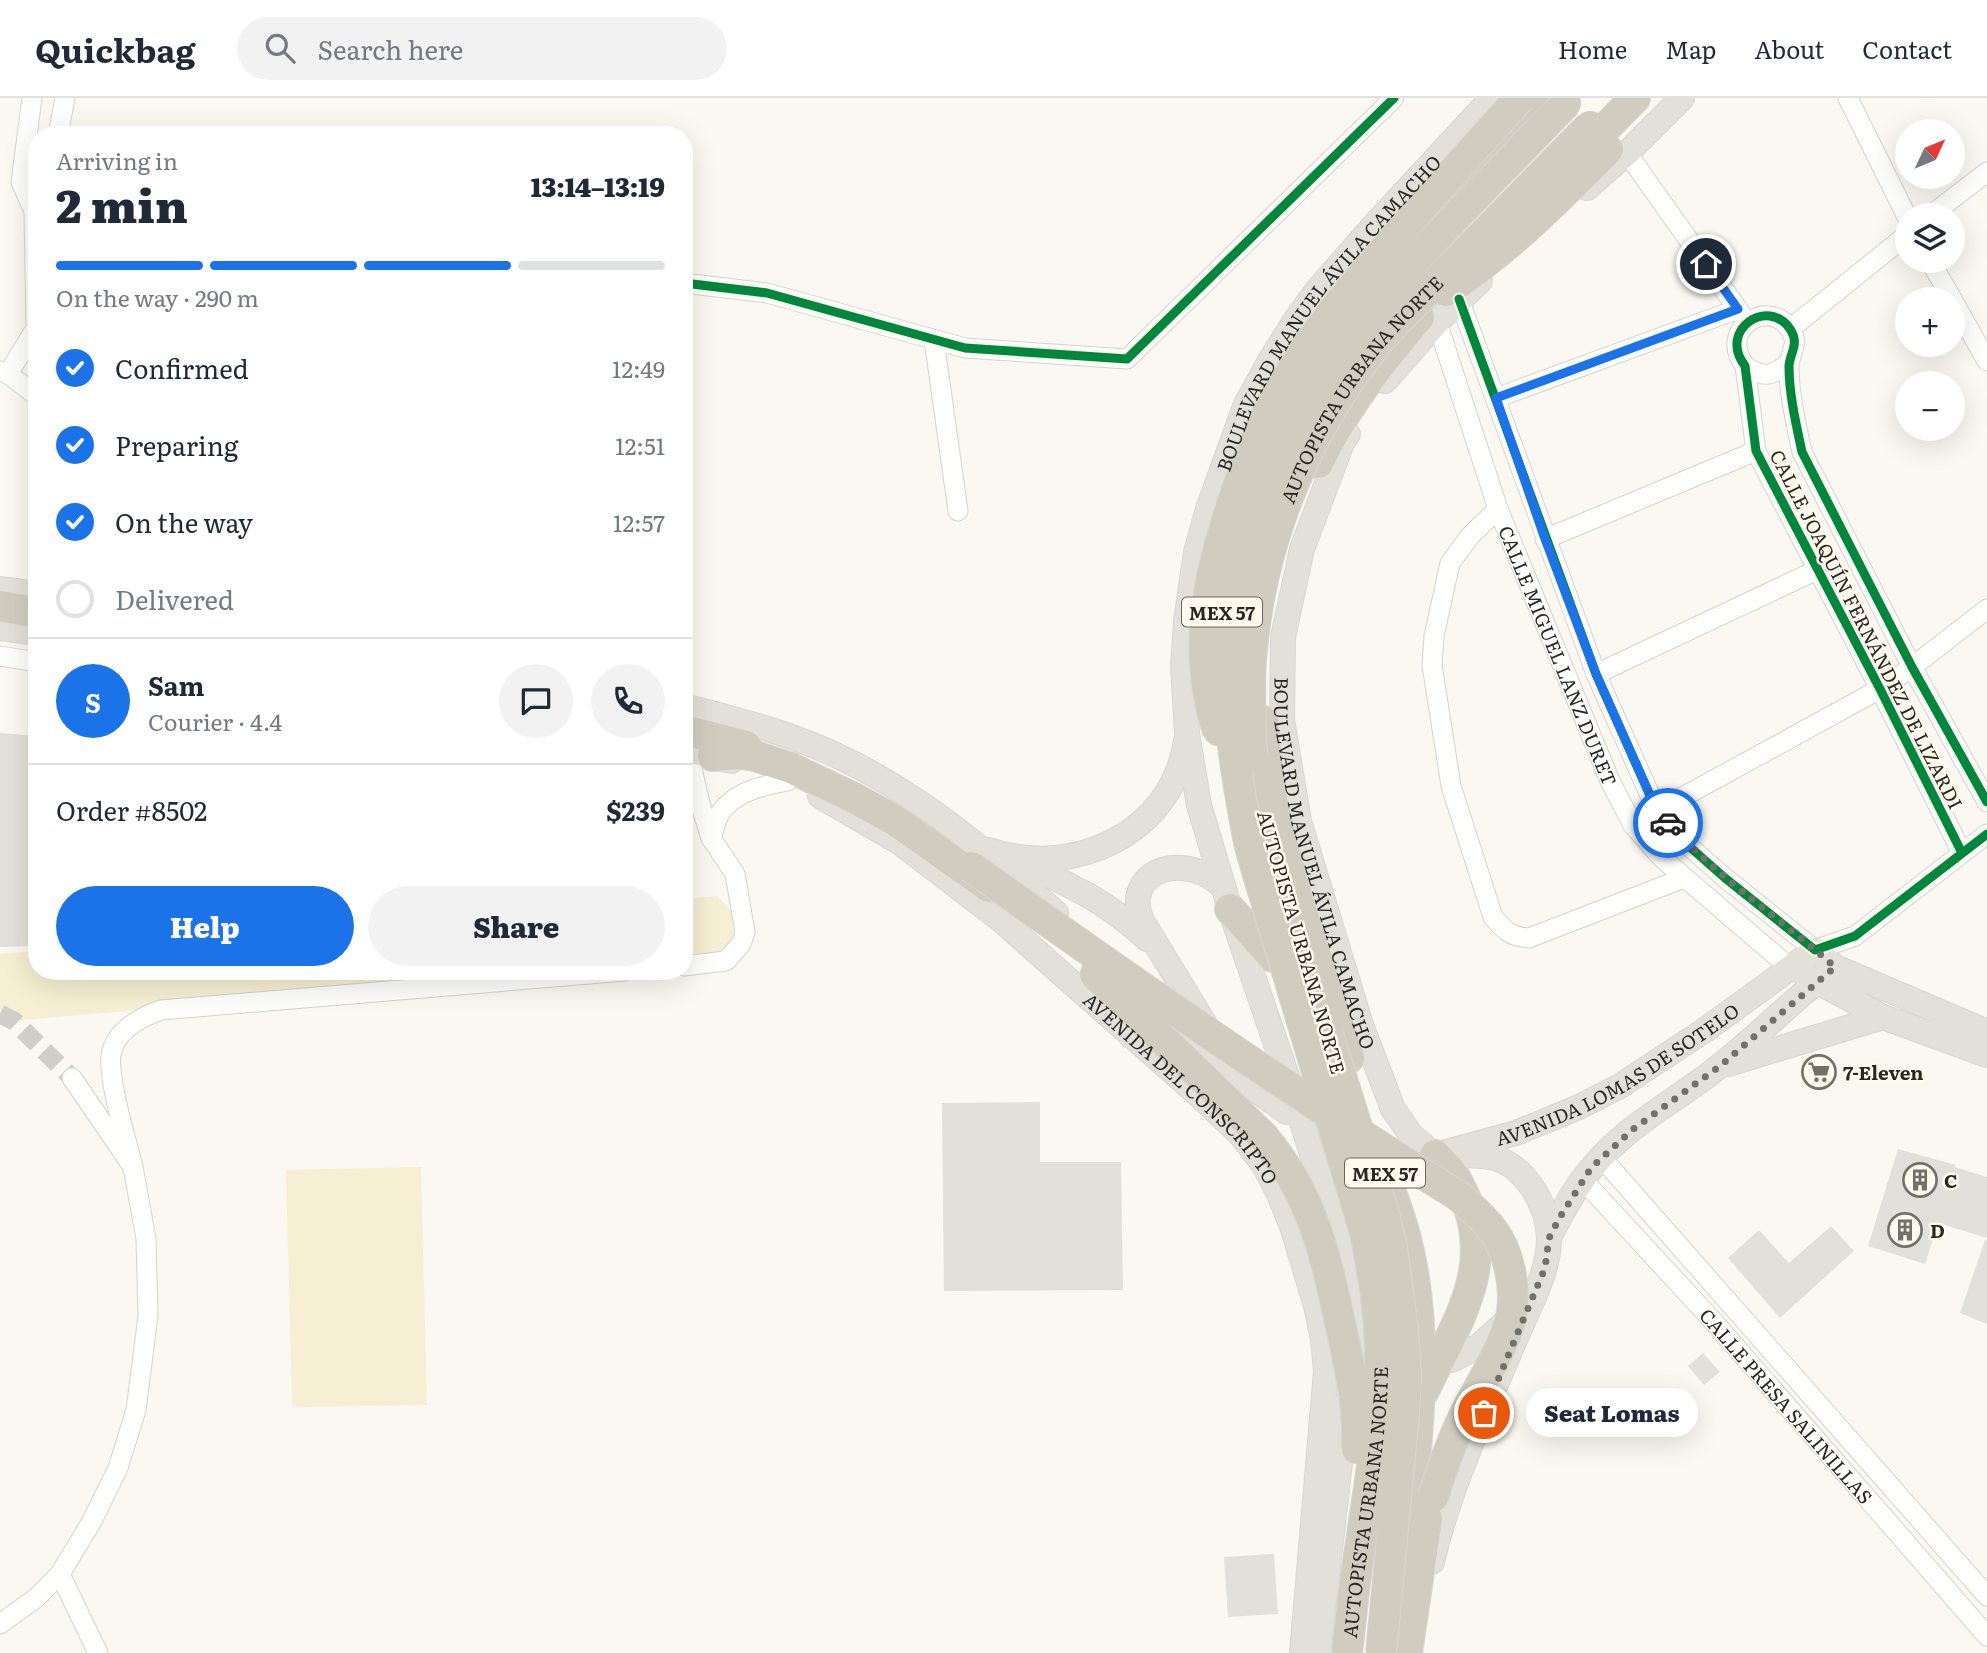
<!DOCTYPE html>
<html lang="en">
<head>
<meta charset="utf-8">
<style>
  body { margin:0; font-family:Literata,serif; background:#f2f2f3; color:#1f2937; height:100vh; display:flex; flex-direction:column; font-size:26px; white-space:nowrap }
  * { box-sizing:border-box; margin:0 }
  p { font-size:23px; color:#747a83 }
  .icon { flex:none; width:38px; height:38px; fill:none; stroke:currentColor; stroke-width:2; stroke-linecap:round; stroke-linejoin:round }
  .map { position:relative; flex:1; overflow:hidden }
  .details { position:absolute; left:28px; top:28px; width:665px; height:854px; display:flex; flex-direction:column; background:#fff; border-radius:28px; box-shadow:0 7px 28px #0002 }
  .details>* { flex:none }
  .needle { width:46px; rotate:46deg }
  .controls { position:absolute; left:1895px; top:21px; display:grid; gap:14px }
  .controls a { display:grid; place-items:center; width:70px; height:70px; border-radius:50%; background:#fff; box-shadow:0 7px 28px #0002; font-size:35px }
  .pin { position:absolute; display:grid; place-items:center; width:60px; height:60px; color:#fff; margin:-30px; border:4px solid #fff; border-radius:50%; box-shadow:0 2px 7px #0007 }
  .courier { position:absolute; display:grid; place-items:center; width:70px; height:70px; margin:-35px; border:5px solid #1a73e8; border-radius:50%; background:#fff; color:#222; box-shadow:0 2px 9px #0007 }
  .bubble { position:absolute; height:49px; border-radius:24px; background:#fff; box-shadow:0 7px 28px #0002; font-size:23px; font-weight:800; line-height:49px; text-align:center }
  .summary em { font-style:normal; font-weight:800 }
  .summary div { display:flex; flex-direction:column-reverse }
  .summary { display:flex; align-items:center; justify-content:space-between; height:119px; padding:0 28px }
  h1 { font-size:46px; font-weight:800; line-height:52px }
  .bar { display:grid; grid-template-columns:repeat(4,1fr); gap:10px 7px; align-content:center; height:84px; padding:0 28px }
  .bar i { height:9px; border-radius:5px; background:#e0e1e3 }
  .bar .on { background:#1a73e8 }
  .bar p { grid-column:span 4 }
  .line { display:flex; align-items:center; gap:18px; padding:0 28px; border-top:2px solid #e0e1e3 }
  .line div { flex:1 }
  .round { display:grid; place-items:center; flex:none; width:74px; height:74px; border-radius:37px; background:#f2f2f3 }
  ol { padding:0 28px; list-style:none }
  li { display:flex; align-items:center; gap:21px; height:77px }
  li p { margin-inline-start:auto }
  li .icon { padding:7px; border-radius:50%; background:#1a73e8; color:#fff; stroke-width:4 }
  li:last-child { color:#747a83 }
  li i { width:38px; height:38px; border:4px solid #e0e1e3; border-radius:50% }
  .button { display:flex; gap:14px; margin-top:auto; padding:14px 28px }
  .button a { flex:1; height:80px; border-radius:42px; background:#1a73e8; color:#fff; font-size:28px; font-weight:800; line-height:80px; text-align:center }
  .button a+a { background:#f2f2f3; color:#1f2937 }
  header { display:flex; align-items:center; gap:42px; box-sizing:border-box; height:98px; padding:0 35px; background:#fff; border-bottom:2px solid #e0e1e3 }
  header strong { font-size:33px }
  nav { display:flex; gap:38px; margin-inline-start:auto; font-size:24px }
  .search { width:490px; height:63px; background:#f2f2f3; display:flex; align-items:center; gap:18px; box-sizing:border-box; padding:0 24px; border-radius:38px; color:#747a83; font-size:26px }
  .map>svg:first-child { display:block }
  .green { fill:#f7efd3 }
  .building { fill:#e1e0da }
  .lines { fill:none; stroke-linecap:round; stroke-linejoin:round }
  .minor-tunnel { stroke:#d0cec8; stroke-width:19; stroke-dasharray:19 10; stroke-linecap:butt }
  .minor-casing { stroke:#d5d3ce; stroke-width:21 }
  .major-casing { stroke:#d7d6d2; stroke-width:26 }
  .highway-casing { stroke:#d7d6d2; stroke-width:32 }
  .minor { stroke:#fefefd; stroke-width:19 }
  .major { stroke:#e2e0d8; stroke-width:24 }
  .highway { stroke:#d0cdc0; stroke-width:30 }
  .highway-bridge-casing { stroke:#d7d6d2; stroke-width:32; stroke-linecap:butt }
  .highway-bridge { stroke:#d0cdc0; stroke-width:30 }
  .cycleway-casing { stroke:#fefaed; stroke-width:13 }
  .cycleway { stroke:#00873e; stroke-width:9 }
  .done { stroke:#72706a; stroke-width:7; stroke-dasharray:0 12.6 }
  .route { stroke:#1a73e8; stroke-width:9 }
  .labels { text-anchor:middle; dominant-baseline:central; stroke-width:5; stroke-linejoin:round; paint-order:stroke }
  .shield { fill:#fefaed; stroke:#68665f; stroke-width:2 }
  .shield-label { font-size:18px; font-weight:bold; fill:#282722 }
  .street-label { font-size:19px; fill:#282722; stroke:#fefaed }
  .poi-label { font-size:19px; font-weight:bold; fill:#282722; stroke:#fefaed; text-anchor:start }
</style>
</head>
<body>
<header>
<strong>Quickbag</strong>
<div class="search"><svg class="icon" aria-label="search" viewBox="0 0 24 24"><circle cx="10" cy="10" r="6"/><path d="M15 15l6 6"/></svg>Search here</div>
<nav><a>Home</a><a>Map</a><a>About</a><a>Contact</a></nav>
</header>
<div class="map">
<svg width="1987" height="1555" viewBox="0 0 1987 1555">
  <rect width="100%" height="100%" fill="#faf8f1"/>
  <!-- green -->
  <path class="green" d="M717,798L732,814L734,837L718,861L684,864V801Z
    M37,853V873H582L0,924V856Z
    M421,1069L427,1307L292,1309L286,1072Z"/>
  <!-- building -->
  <path class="building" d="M0,635L37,638V848L0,849Z
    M1040,1004V1064H1121L1123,1192L944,1193L942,1005Z
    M1898,1051L1956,1067L1955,1069L1987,1079V1140L1938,1125L1925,1166L1868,1148Z
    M1831,1128L1854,1153L1780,1220L1728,1160L1759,1132L1789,1165Z
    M1985,1142H1987V1226L1960,1215Z
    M1703,1255L1720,1274L1704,1287L1688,1268Z
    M1274,1456L1278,1516L1228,1519L1224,1459Z"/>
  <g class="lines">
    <!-- minor-tunnel -->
    <path class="minor-tunnel" d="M0,916L14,923L72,980"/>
    <!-- minor casing -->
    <g class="minor-casing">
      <g id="minor">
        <path d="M1848,0L1908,121"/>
        <path d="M58,37L65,0"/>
        <path d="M1627,55L1744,220"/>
        <path d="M1931,117L1987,74"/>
        <path d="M1930,163L1952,201"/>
        <path d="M684,185L767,195L965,250L1127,261L1394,0"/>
        <path d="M1459,201L1596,576L1657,713L1691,750L1725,780L1815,852L1855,838L1987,736"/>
        <path d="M1953,203L1987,263"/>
        <path id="s1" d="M1437,224L1498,411L1610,683L1633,727L1663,761L1789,869"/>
        <path d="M1790,231L1908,136"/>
        <path d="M934,242L958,413"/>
        <path d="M1745,268C1763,280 1773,279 1789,264"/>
        <path d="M0,273L8,276L37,298"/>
        <path d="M8,276L36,230L34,113L21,84L32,0"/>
        <path d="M1496,300L1738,211"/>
        <path d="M1498,411L1470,438L1450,465L1434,538L1432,567L1451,688L1493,819C1505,833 1511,839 1529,840L1684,780"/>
        <path d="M1545,441L1756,353"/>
        <path d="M0,558L37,564"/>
        <path d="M1596,576L1817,472"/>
        <path d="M684,657L692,671L700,705L711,740L735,776L745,834L741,846L726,863L684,868"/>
        <path d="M1657,713L1880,591L1912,569L1987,511"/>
        <path d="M711,740C714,732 716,721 721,714C736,693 764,687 788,683"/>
        <path d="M1962,755L1880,591L1756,353L1745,268C1717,231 1769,199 1790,231C1800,246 1790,254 1789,268C1789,296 1796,326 1802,354L1912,569L1987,704"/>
        <path d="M1602,1060L1987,1498"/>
        <path d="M133,1069C127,1043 105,974 112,952C119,930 141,919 161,912L625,873"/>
        <path id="s2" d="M1583,1082L1714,1224L1987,1538"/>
        <path d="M60,1476L92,1423L118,1370L136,1312L148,1218L146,1141L133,1069L72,980"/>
        <path d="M0,1526L36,1500L60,1476L98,1555"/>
      </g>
    </g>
    <!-- major casing -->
    <g class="major-casing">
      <g id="major">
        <path d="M1587,90L1627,55L1682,0"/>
        <path d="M1385,283L1437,224L1480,183"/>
        <path id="s3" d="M1348,336L1342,345L1302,451L1283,539L1282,622L1299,723L1361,927L1393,1011L1412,1038L1435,1057"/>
        <path d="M0,491L37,496"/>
        <path d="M0,530L37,535"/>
        <path d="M684,608C739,622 794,636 846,662C924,700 991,757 1056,815"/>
        <path d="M684,651L731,663"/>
        <path id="s4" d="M820,698L899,744L1001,822L1202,1000L1241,1037L1264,1067L1279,1096L1292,1128L1316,1208L1323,1241L1326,1273L1302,1555"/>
        <path d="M989,752C1074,781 1172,735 1186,643"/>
        <path d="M1020,764C1070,787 1105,802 1147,841"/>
        <path d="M1805,877L1883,919L1987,957"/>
        <path d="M1181,929L1237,979L1287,1014"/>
        <path d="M1209,933L1142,823C1126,785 1159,762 1194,772C1205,775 1215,781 1223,789"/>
        <path d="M1728,966L1883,919"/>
        <path id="s5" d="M1435,1057L1516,1035L1579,1009L1620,988L1705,932L1815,852L1835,869L1987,934"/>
        <path d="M1549,1140C1561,1116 1574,1091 1591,1071C1626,1027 1678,1002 1721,967C1760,936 1795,900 1835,869"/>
        <path id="s6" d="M1354,1252V1211L1338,1137L1292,993L1230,811L1199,707L1187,635L1183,569L1186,523L1196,454L1208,411L1246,306L1271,261L1295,223L1319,190L1377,124L1492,0"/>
        <path d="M1452,1262L1479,1248L1510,1220"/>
        <path d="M1432,1464C1450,1387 1484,1316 1514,1244C1527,1213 1550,1173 1549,1139C1548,1108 1526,1069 1495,1060C1483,1057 1470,1057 1458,1057"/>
        <path d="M1318,1555L1347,1305"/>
      </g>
    </g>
    <!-- highway casing -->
    <g class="highway-casing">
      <path id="highway" d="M1577,59L1635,0
        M1415,137L1550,0
        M1318,365C1342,313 1382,262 1419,219
        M0,508L37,515
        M1263,623L1270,693L1283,747L1298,802L1349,960
        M684,632L746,648
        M713,658L741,656L755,658L791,670L854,700L896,723L989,789
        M1230,811L1273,859
        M1390,1091C1395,1106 1401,1122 1405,1137C1432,1238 1417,1345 1406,1447
        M1424,1293C1459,1219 1502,1162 1456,1081C1451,1072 1442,1065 1435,1057
        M1407,1555L1427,1420"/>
    </g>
    <!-- minor -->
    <use href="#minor" class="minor"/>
    <!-- major -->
    <use href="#major" class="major"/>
    <!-- highway -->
    <use href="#highway" class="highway"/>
    <!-- highway-bridge casing -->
    <g class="highway-bridge-casing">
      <g id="highway-bridge">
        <path d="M1446,193C1509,151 1555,104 1608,51"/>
        <path d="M1218,633C1195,566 1204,495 1225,429C1240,378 1259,328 1286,282C1313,236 1347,195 1382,155C1427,102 1474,51 1520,0"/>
        <path id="s7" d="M1253,659L1251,646C1251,618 1249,590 1251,562C1260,446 1305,333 1379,243C1402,216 1429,192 1453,167C1499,121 1544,74 1590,28"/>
        <path d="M971,769C1130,882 1290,994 1457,1097C1469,1107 1481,1117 1491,1130C1511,1155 1518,1197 1509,1227C1499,1258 1480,1286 1466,1314C1452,1342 1442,1370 1433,1399"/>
        <path d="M1095,876L1263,1038C1313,1097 1325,1156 1341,1229C1350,1270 1359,1309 1357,1351"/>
        <path d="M1327,933L1383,1112L1392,1149L1403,1233L1406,1277L1404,1315L1381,1555"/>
        <path id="s8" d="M1347,1555C1350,1532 1352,1509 1355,1485C1365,1409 1381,1333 1380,1256C1380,1216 1373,1177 1366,1138L1251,753C1243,718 1238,684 1233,649C1232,635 1229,621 1228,607C1225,469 1277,334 1359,224C1374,205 1392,187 1409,169C1459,113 1514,60 1566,5"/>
      </g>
    </g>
    <!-- highway-bridge -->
    <use href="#highway-bridge" class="highway-bridge"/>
    <!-- cycleway casing -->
    <g class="cycleway-casing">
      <path id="cycleway" d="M684,185L767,195L965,250L1127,261L1394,0
        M1459,201L1596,576L1657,713L1691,750L1725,780L1815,852L1855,838L1987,736
        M1962,755L1880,591L1756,353L1745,268C1717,231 1769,199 1790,231C1800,246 1790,254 1789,268C1789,296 1796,326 1802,354L1912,569L1987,704"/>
    </g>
    <!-- cycleway -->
    <use href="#cycleway" class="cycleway"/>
  </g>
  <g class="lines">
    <!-- done -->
    <path class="done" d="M1484,1315L1545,1170L1549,1140L1560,1119L1591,1070L1632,1032L1720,968L1835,869C1780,820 1718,780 1668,725"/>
    <!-- route -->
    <path class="route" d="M1668,725L1657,713L1596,576L1545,441L1496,300L1738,211L1706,166"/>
  </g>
  <!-- icons -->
  <defs>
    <g id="supermarket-ring" transform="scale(1.75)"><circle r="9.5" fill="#fefaed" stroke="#72706a" stroke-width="1.5"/><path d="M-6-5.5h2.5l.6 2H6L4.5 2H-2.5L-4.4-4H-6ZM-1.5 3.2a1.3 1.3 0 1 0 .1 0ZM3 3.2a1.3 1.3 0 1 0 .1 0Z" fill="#72706a"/></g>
    <g id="building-ring" transform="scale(1.75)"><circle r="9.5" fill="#fefaed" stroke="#72706a" stroke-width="1.5"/><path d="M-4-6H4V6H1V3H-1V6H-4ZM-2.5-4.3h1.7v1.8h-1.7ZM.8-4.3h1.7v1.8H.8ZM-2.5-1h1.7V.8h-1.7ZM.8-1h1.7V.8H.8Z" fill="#72706a"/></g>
  </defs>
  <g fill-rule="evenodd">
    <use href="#supermarket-ring" x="1819" y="974"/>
    <use href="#building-ring" x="1920" y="1082"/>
    <use href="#building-ring" x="1905" y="1132"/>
  </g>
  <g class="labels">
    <!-- shield labels -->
    <g class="shield">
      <rect x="1182" y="499.5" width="80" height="29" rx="5"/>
      <rect x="1345" y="1060.5" width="80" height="29" rx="5"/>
    </g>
    <g class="shield-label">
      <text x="1222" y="514">MEX 57</text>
      <text x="1385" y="1075">MEX 57</text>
    </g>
    <!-- street labels -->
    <g class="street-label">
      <text stroke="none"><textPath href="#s6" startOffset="1101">BOULEVARD MANUEL ÁVILA CAMACHO</textPath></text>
      <text stroke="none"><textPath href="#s7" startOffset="396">AUTOPISTA URBANA NORTE</textPath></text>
      <text transform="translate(1867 531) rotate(63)">CALLE JOAQUÍN FERNÁNDEZ DE LIZARDI</text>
      <text stroke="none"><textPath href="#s1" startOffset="355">CALLE MIGUEL LANZ DURET</textPath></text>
      <text stroke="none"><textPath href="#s3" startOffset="446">BOULEVARD MANUEL ÁVILA CAMACHO</textPath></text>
      <text transform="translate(1302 844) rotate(74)">AUTOPISTA URBANA NORTE</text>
      <text stroke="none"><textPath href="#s5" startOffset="201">AVENIDA LOMAS DE SOTELO</textPath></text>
      <text stroke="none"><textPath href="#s4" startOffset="467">AVENIDA DEL CONSCRIPTO</textPath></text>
      <text stroke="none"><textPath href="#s2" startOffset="304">CALLE PRESA SALINILLAS</textPath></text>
      <text stroke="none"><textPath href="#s8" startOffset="152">AUTOPISTA URBANA NORTE</textPath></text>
    </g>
    <!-- poi labels -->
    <g class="poi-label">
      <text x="1843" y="974">7-Eleven</text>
      <text x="1944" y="1082">C</text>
      <text x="1930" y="1132">D</text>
    </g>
  </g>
</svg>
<div class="controls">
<a><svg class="needle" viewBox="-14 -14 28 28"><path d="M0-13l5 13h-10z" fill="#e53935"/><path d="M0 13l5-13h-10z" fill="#747a83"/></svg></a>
<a><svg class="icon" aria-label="layers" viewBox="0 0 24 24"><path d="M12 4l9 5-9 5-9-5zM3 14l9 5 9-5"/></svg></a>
<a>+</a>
<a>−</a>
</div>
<div class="pin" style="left:1484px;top:1315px;background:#ea580c"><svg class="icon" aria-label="bag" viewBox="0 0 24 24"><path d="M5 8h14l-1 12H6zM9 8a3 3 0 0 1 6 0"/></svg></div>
<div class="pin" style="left:1706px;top:166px;background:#1f2937"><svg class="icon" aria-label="home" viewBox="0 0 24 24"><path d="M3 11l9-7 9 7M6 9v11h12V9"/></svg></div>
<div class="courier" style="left:1668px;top:725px"><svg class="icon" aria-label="car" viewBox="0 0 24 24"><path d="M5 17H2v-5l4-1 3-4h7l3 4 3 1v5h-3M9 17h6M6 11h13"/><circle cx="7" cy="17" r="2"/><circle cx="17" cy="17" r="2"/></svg></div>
<div class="bubble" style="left:1526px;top:1290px;width:172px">Seat Lomas</div>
<section class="details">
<div class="summary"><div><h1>2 min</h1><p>Arriving in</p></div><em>13:14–13:19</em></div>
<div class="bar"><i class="on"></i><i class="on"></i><i class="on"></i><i></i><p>On the way · 290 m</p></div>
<ol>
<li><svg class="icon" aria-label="check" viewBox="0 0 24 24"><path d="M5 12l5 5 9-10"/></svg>Confirmed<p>12:49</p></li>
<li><svg class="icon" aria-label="check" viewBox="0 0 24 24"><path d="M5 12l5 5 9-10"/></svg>Preparing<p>12:51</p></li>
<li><svg class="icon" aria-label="check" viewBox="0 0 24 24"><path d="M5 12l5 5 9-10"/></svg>On the way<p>12:57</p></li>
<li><i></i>Delivered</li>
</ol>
<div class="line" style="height:126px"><b class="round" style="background:#1a73e8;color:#fff">S</b><div><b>Sam</b><p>Courier · 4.4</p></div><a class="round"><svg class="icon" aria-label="chat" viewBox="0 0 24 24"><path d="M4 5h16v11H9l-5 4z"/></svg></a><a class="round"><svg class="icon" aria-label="phone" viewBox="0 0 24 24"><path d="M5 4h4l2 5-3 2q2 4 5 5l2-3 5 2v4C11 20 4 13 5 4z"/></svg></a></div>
<div class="line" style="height:91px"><div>Order #8502</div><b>$239</b></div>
<div class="button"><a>Help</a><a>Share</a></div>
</section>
</div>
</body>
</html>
